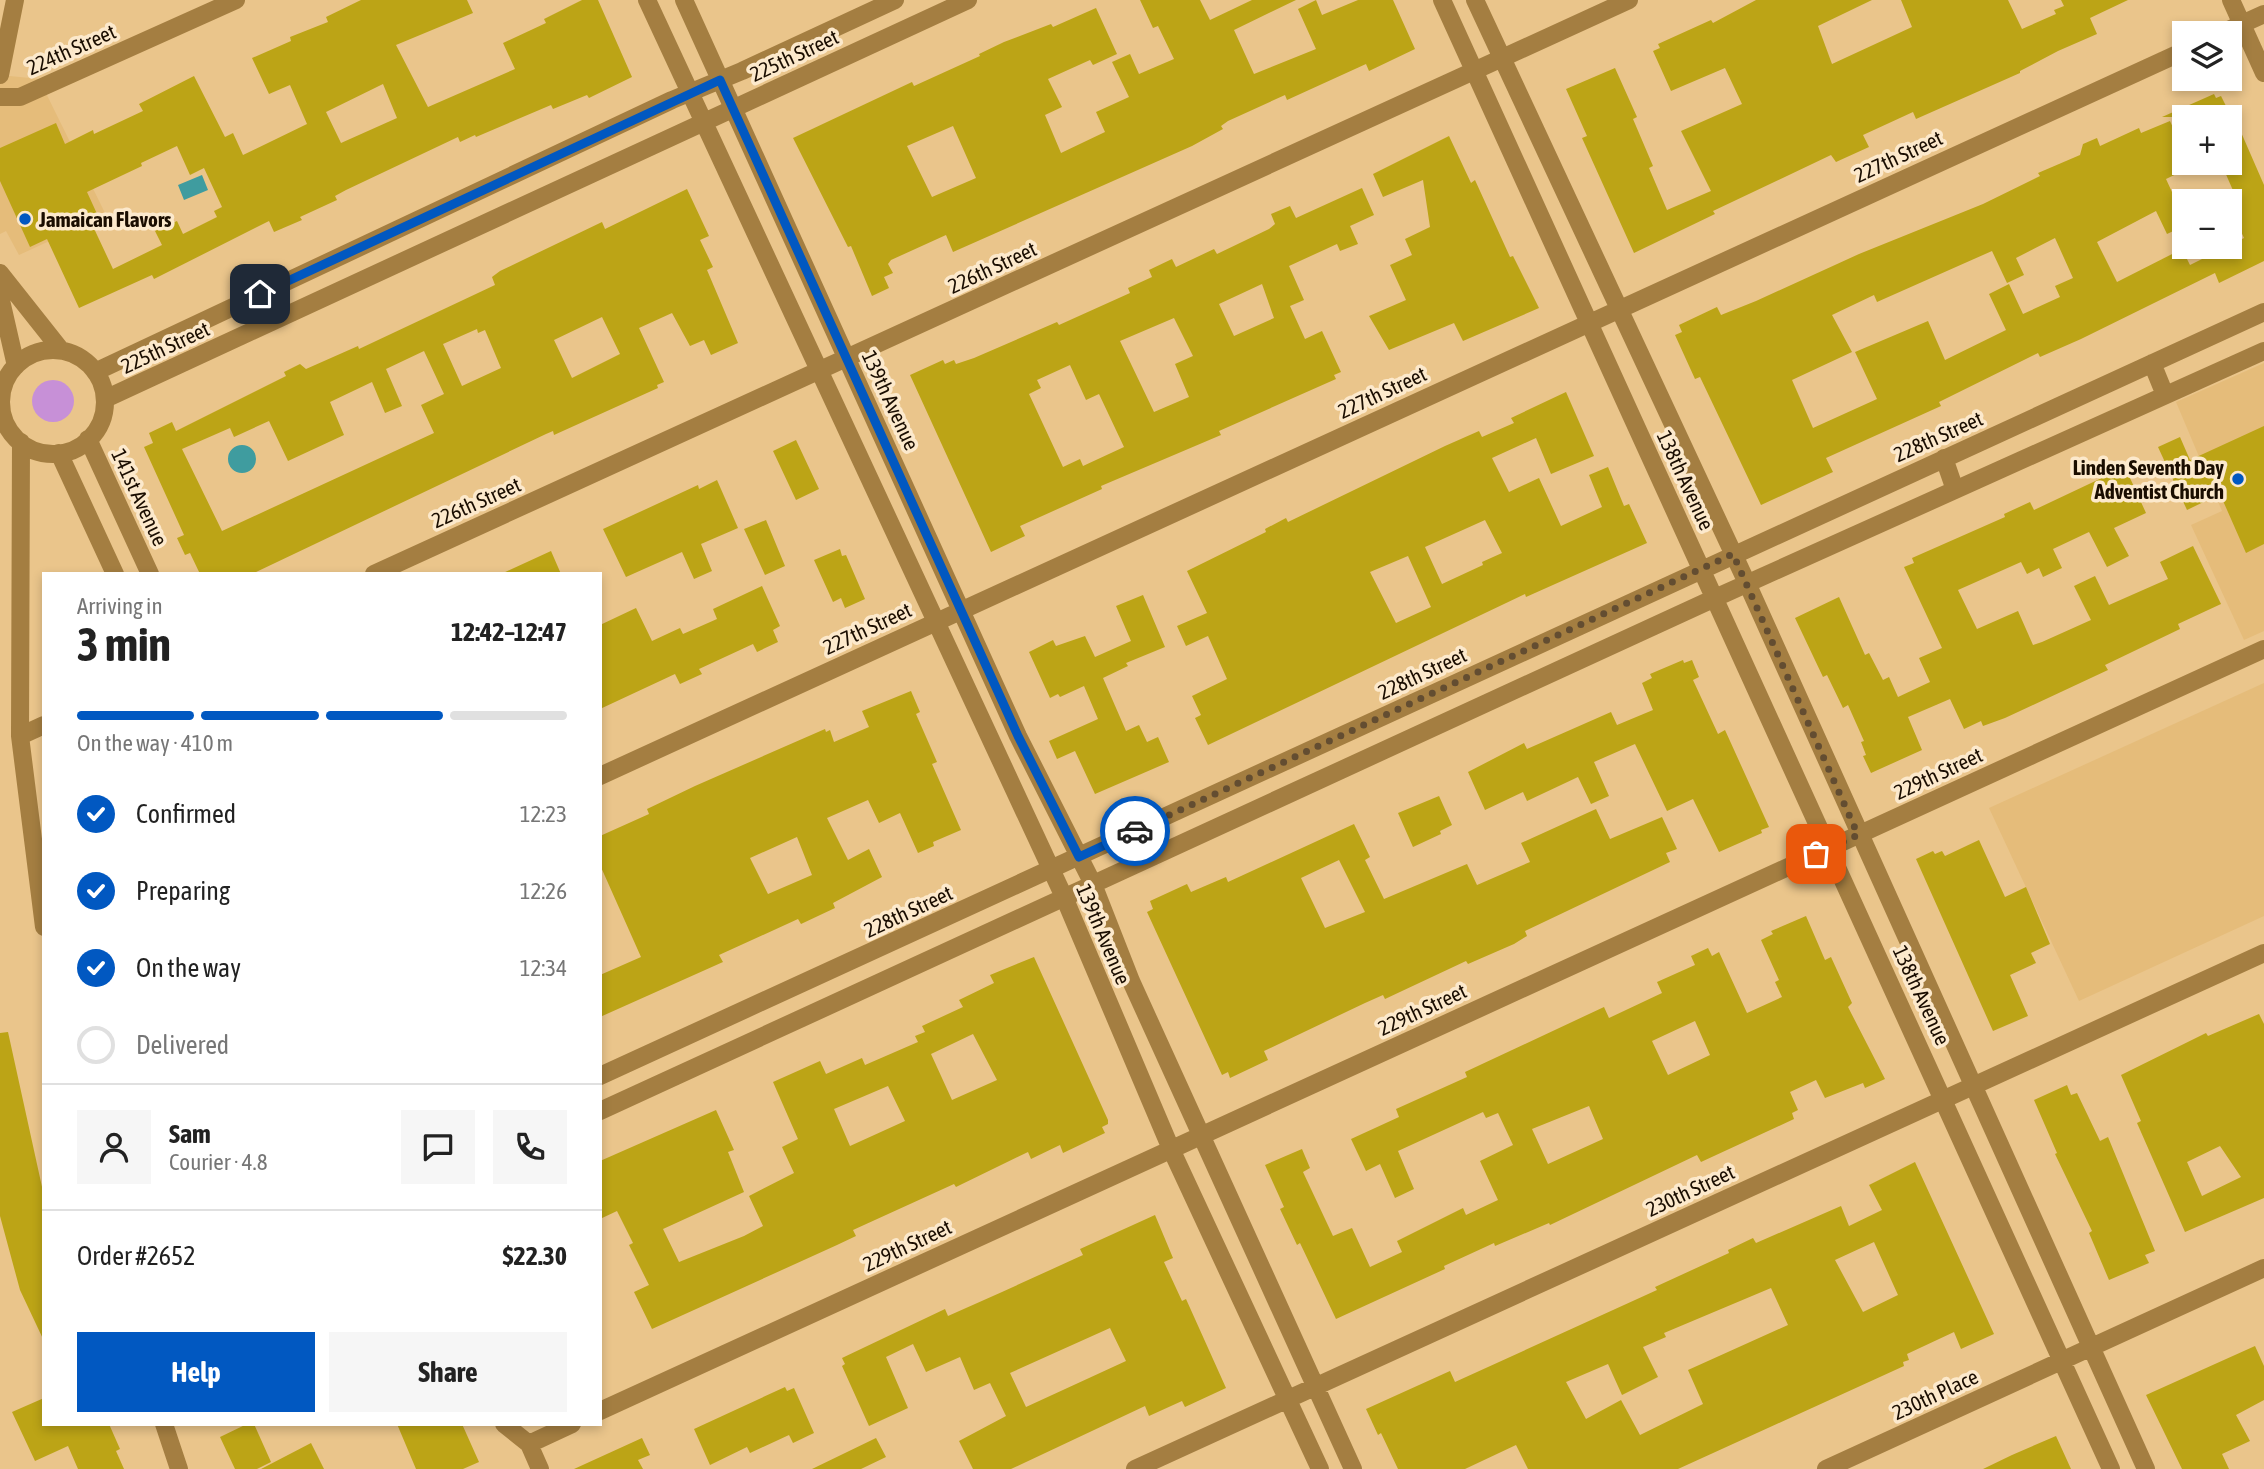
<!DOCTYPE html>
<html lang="en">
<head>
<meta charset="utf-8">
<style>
  body { margin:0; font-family:"Asap Condensed",sans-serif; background:#f6f6f6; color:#222; height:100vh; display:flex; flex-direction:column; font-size:26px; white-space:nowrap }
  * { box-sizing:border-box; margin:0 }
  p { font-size:23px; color:#767676 }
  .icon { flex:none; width:38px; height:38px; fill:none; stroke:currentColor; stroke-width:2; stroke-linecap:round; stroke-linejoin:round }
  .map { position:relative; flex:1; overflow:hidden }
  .details { position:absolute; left:42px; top:572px; width:560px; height:854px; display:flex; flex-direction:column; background:#fff; border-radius:0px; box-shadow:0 4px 10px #0003 }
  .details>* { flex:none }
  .buttons { position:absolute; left:2172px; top:21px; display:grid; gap:14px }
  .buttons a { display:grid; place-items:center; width:70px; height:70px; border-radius:0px; background:#fff; box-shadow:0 4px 10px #0003; font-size:35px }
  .pin { position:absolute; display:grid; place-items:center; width:60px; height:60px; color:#fff; margin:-30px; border-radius:14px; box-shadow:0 4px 10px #0006 }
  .courier { position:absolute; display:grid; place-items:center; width:70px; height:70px; margin:-35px; border:5px solid #0158c1; border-radius:50%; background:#fff; color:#222; box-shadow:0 2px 9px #0007 }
  .headline em { font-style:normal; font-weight:700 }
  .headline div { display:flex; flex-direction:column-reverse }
  .headline { display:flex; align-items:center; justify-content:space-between; height:119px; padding:0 35px }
  h1 { font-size:46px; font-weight:700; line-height:52px }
  .bar { display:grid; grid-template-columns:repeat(4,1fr); gap:10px 7px; align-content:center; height:84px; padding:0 35px }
  .bar i { height:9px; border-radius:5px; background:#e0e0e0 }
  .bar .current { background:#0158c1 }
  .bar p { grid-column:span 4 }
  .line { display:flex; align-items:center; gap:18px; padding:0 35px; border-top:2px solid #e0e0e0 }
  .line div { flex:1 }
  .round { display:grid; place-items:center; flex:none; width:74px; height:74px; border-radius:0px; background:#f6f6f6 }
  ol { padding:0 35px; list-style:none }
  li { display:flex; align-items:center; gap:21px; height:77px }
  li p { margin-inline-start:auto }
  li .icon { padding:7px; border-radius:50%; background:#0158c1; color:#fff; stroke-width:4 }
  li:last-child { color:#767676 }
  li i { width:38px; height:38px; border:4px solid #e0e0e0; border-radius:50% }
  .primary-button { display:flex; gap:14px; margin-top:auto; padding:14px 35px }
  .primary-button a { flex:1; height:80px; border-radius:0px; background:#0158c1; color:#fff; font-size:28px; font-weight:700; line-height:80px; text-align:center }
  .primary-button a+a { background:#f6f6f6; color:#222 }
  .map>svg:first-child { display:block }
  .built { fill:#e5bc7a }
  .green { fill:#c790d7 }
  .water { fill:#3f9c9f }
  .building { fill:#bca416; fill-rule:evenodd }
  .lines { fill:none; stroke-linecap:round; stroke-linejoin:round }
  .minor { stroke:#a47e41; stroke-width:18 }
  .done { stroke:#634d31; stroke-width:7; stroke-dasharray:0 12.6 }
  .route { stroke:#0158c1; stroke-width:9 }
  .poi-dot { fill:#0158c1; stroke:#fce9cc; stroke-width:2.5 }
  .labels { text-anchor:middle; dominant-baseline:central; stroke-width:7; stroke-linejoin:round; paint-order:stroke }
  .street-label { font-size:21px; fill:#1a0d00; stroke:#fce9cc }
  .poi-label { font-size:21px; font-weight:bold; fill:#1a0d00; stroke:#fce9cc; text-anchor:start }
</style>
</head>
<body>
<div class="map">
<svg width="2264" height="1469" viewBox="0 0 2264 1469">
  <rect width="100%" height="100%" fill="#eac58b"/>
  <!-- built -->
  <path class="built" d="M0,75L39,79L106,215L19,255L6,231L0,234Z
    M2264,363V631L2244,640L2191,525L2222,511L2176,402Z
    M2264,683V916L2079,1001L1989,808Z"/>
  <!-- green -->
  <path class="green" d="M32 401a21 21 0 1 1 42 0a21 21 0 1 1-42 0Z"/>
  <!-- water -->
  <path class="water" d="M202,175L208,190L184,200L178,185Z
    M228 459a14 14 0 1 1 28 0a14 14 0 1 1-28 0Z"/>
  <!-- building -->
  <path class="building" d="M361,0H467L473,13L396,45L428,107L515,69L503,43L546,23L544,19L582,0H598L632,77L589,98L587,95L553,109L551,105L476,137L475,135L460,142L458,137L346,190L335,196L337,200L300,217L302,220L274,232L269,221L154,279L152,275L79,308L47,239L30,247L0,181V148L56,123L65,144L93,130L94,134L143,111L139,104L194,76L225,137L233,133L243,155L307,124L290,85L269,94L252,58L291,41L290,37L328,22L326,17ZM383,84L397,118L341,143L326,112ZM177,146L190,175L204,168L222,207L214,211L217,217L183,234L177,221L155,231L162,245L113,269L90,220L98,216L87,192L142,166L141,163Z
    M1140,0H1200L1210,20L1252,0H1296L1234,30L1254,74L1316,49L1298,9L1316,0L1322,15L1358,0H1393L1415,49L1369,71L1366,64L1287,100L1285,95L1228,121L1221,126L1223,129L1192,146L953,252L946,235L891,260L888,264L893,273L884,277L889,288L872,296L851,246L848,247L793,138L912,82L914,86L980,56L979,54L1004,42L1051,24L1053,27L1096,8L1117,54L1093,65L1090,60L1048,79L1062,107L1045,115L1061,153L1105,132L1096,112L1129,97L1112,62L1130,54L1139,74L1174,59L1158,26L1153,28ZM953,126L976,178L932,197L907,146Z
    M1756,0H1872L1818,26L1832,64L1912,27L1901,0H2008L2022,29L2056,14L2054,10L2064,6L2061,0H2128L2090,18L2097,34L2058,51L2020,71V73L1916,119L1913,112L1863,135L1869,147L1836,162L1831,155L1713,211L1715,214L1634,253L1582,138L1587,136L1566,89L1615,68L1637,117L1633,119L1653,166L1649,168L1667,210L1711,191L1681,131L1742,104L1725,68L1671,91L1653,51L1660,48L1658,44L1711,20L1713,23Z
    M2214,94L2216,98L2221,96L2230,114V107L2264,185V261L2219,283L2215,273L2081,339L2040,357L2038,353L1939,402L1941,406L1826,458L1833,472L1761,505L1700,377L1695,379L1675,335L1682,332L1679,325L1717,307L1721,315L1756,301L1859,254L1983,204L2040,176L2038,173L2080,155L2083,144L2097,138L2100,146L2139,128L2141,133L2170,121L2184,152V163H2189L2191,167L2166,179L2184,218V226L2167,234L2156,211L2097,242L2117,282L2182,249L2190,265L2244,238L2230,208V201L2225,199L2235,195L2221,163H2230V117H2162ZM2055,238L2073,278L2055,286L2060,297L2023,314L2009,284L1989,294L2006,330L1945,360L1928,321L1855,352L1877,399L1813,428L1792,380L1852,352L1832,315L1874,295L1877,302L1992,251L2007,283L2024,275L2016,258Z
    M1449,136L1471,183L1475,180L1510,257L1513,256L1539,308L1463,341L1454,323L1389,350L1369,316L1406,300L1390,265L1412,255L1405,239L1430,227L1423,180L1383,197L1373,174Z
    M1362,188L1374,215L1350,226L1358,244L1340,251L1337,244L1289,266L1304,300L1290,306L1305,339L1322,331L1341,372L1334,375L1336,379L1219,431L1221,435L1101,486L1102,489L1020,526L1025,536L991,552L910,375L943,360L945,364L954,360L956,364L974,358L1057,322L1059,325L1130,293L1128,288L1152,277L1149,270L1172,259L1176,267L1214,249L1217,254L1269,229L1275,224L1271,214L1290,206L1296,218ZM1262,284L1274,318L1234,336L1219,304ZM1174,318L1193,356L1175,364L1189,397L1154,412L1120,341ZM1070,365L1086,400L1099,394L1124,447L1083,466L1080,459L1063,467L1029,394L1041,388L1037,380Z
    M687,189L709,236L700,240L713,267L707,270L738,343L711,355L704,340L690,346L672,313L639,328L664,382L657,385L658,388L554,435L553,431L546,434L252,574H200L190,553L185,555L177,538L184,535L144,447L153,443L149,433L172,422L176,431L286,376L284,372L300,364L306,369L358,346L359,349L495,285L492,277L500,271L602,222L605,229ZM602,317L620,354L572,378L554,340ZM477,329L478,333L485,330L501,368L462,386L443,344ZM424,351L444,394L421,405L434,433L222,531L182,449L230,428L234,437L269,421L288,461L344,435L330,402L372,382L385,413L402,406L386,369Z
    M1566,392L1594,456L1551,474L1536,438L1492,458L1509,492L1539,478L1561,526L1602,507L1589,475L1608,467L1624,506L1629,504L1647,543L1526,597L1525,594L1208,745L1195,718L1201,715L1192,696L1227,679L1208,636L1186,646L1177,626L1207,613L1187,571L1266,532L1265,529L1286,518L1288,522L1445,446L1479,431L1482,437L1514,423L1511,418ZM1485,520L1502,553L1482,562L1483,565L1442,584L1425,547ZM1408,556L1431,607L1396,623L1370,572Z
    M2264,426V544L2246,553L2220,494L2187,510L2158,447L2180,437L2190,460Z
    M796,440L819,489L796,500L773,451Z
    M2125,467L2146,513L2114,528L2129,556L2107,567L2089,532L2053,549L2062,568L2043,577L2039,568L2027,574L2021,562L1958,590L1977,629L2018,611L2033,645L2042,642L2091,620L2074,586L2095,576L2109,605L2168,579L2160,562L2193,546L2221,604L2178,624L2180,629L2105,665L2108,670L2005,718L1983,726L1981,721L1964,729L1950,699L1908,717L1922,750L1871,773L1863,756L1866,755L1861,742L1864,741L1848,705L1843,708L1827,675L1823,677L1795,618L1839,597L1865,655L1869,653L1883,680L1889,677L1898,697L1930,682L1919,658L1942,648L1904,567L1914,563L1912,558L2005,517L2004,514L2030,502L2034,510Z
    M717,480L738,528L701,544L712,571L694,579L682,552L626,577L603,529L698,485L699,489Z
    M766,520L785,566L765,575L744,529Z
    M840,549L842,556L846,555L865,599L845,608L841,598L833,602L814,560Z
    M551,551L561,574H501Z
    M762,586L780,626L773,630L778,642L757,652L753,644L699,669L702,674L680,684L675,674L600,709V625L636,608L652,641L680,628L683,634L717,619L713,609Z
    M1143,595L1165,647L1126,663L1128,666L1103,678L1126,731L1139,725L1147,742L1158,737L1169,762L1095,794L1075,751L1057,759L1049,741L1098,719L1084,686L1060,697L1058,694L1050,698L1029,652L1053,640L1056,646L1085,636L1095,657L1131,641L1116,606Z
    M1683,660L1684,663L1692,660L1699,677L1693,680L1718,734L1725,730L1769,827L1761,830L1762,833L1719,852L1693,799L1667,811L1635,744L1594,762L1609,796L1591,804L1578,777L1527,801L1523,792L1485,810L1468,772L1524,743L1527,749L1611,712L1617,725L1653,710L1642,683L1652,678L1650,674Z
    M911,691L920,712L916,714L937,762L932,764L961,830L933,842L934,846L918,853L900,813L879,823L868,800L827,818L848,860L869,849L882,877L833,903L835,908L801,924L798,919L719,955L723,962L600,1017V975L641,957L600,865V836L649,814L647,809L695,786L825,729L826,732L830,730L834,742L869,727L862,711ZM797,837L812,875L768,894L750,858Z
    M1439,796L1452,825L1440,831L1441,834L1413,847L1398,813Z
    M1596,809L1610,839L1662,817L1677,849L1666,853L1670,862L1525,931L1527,936L1514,944L1468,964L1466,961L1385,999L1383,995L1365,1003L1264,1051L1268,1060L1230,1078L1228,1072L1222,1075L1147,912L1153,909L1150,901L1187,884L1191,892L1226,877L1228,882L1354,824L1370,857L1365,860L1384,899L1467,864L1477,885L1530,862L1521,843ZM1339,860L1365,912L1325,928L1301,878Z
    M1979,840L2005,897L2026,887L2050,944L2031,953L2036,963L2010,975L2028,1016L1993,1031L1916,859L1933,851L1935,854L1942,851L1945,856Z
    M1806,916L1825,960L1831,957L1852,1003L1848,1007L1885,1079L1865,1088L1863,1083L1825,1098L1816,1080L1790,1092L1798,1110L1792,1113L1794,1119L1701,1162L1697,1155L1550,1225L1549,1223L1495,1246L1494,1243L1444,1266L1445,1269L1336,1319L1300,1243L1297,1245L1280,1209L1284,1207L1265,1165L1302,1149L1310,1168L1303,1172L1333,1236L1352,1228L1370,1267L1402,1252L1397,1241L1463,1208L1466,1215L1498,1200L1480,1161L1513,1145L1498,1113L1486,1118L1483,1112L1398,1151L1414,1189L1395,1198L1380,1164L1366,1171L1351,1139L1399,1117L1396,1109L1467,1077L1465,1072L1604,1007L1609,1018L1662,993L1657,982L1695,965L1691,956L1708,948L1712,956L1719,952L1747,1013L1782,997L1775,982L1779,980L1761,940L1773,934L1771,931ZM1695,1021L1710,1055L1668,1075L1652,1041ZM1589,1106L1603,1139L1548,1164L1532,1129Z
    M1034,957L1108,1120V1124L1102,1127L1105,1133L1063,1153L1060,1145L1031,1159L1028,1152L956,1187L954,1184L853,1230L856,1236L837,1245L652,1329L634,1292L649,1285L629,1245L633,1243L617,1211L600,1219V1161L716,1110L734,1150L728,1152L744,1192L663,1229L679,1262L744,1236L763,1226L749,1196L794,1173L782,1147L798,1139L773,1082L820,1061L826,1074L862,1058L865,1065L918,1042L915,1036L925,1032L922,1026L963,1007L959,1000L994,983L990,975ZM973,1034L997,1080L952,1100L931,1054ZM888,1086L905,1121L850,1146L834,1109Z
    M2259,1014L2264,1024V1198L2185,1232L2137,1123L2141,1121L2121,1075L2206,1033L2208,1036ZM2220,1146L2241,1177L2202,1196L2187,1162Z
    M8,1032L44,1196V1341L20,1290L0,1216V1033Z
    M2067,1085L2071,1095L2077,1093L2100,1141L2108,1137L2155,1251L2145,1255L2149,1263L2109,1280L2089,1233L2092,1231L2055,1154L2057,1153L2034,1100Z
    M1915,1162L1994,1334L1961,1349L1954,1332L1907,1354L1909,1360L1903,1362L1904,1366L1678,1469H1528L1516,1445L1465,1469H1398L1381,1433L1378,1435L1366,1409L1450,1371L1455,1382L1657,1290L1655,1287L1729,1253L1728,1250L1753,1238L1756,1243L1841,1206L1849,1226L1882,1210L1869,1185ZM1874,1242L1898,1295L1863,1312L1835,1260ZM1771,1288L1788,1325L1688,1370L1703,1404L1640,1435L1621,1400L1586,1419L1566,1382L1608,1364L1622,1395L1658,1377L1643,1347L1666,1337L1664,1333Z
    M1155,1215L1173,1258L1164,1262L1182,1301L1186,1299L1226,1388L1185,1407L1182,1401L1149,1416L1145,1406L1011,1469H973L959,1441L1006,1416L990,1383L974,1390L960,1357L926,1372L913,1344L886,1357L908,1408L869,1426L842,1366L845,1364L842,1358L945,1309L948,1316L1002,1292L1083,1255L1080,1249ZM1110,1328L1126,1361L1026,1407L1010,1373Z
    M2255,1346L2264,1366V1400L2236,1415L2250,1441L2222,1454L2229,1469H2182L2146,1395Z
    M785,1387L787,1391L794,1388L814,1433L793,1443L789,1435L750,1453L747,1447L710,1465L694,1429Z
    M44,1398V1424H109L120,1449L116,1451L124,1469H78L68,1446L35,1461L12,1412Z
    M247,1424H254L271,1462L257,1469H235L220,1437Z
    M397,1424H462L479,1462L463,1469H416Z
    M2056,1436L2071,1469H1983L2012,1455Z
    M642,1438L650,1455L638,1460L643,1469H574Z
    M876,1438L886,1457L861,1469H812Z
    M311,1443L324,1469H261Z"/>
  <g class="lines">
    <!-- minor -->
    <path class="minor" d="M647,0L1064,897L1171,1149L1320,1469
      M684,0L1018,736L1093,884L1131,981L1353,1469
      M1442,0L2111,1469
      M1475,0L1747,583L2146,1469
      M2231,0L2264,73
      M2222,33L2264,14
      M0,75L15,0
      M0,97H20L236,0
      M0,273L61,350
      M0,296L16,366
      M1 402a52 52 0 1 1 104 0a52 52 0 1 1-104 0Z
      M2152,363L2165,395
      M95,372L672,100L742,71L895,0
      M105,399L968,0
      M88,439L150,574
      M21,442L20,736L44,927
      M59,453L115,574
      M1944,458L1955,490
      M374,574L1629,0
      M20,736L44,725
      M600,776L2184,51
      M600,1076L2264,312
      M600,1111L1715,598L2264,351
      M600,1411L2264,649
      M164,1424L179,1469
      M504,1424L529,1444L540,1469
      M529,1444L572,1424
      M1135,1469L2264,953
      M1826,1469L2264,1268"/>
  </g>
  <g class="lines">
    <!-- done -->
    <path class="done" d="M1135,831L1733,554L1858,835L1816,854"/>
    <!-- route -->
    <path class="route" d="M260,294L720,80L1018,736L1079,857L1135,831"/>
  </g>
  <!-- markers -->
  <g class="poi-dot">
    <circle cx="25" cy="219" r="7"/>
    <circle cx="2238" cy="479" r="7"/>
  </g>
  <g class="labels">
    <!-- street labels -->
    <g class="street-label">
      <text transform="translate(71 49) rotate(-24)">224th Street</text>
      <text transform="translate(794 55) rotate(-25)">225th Street</text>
      <text transform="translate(1898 156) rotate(-25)">227th Street</text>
      <text transform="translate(992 267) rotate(-25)">226th Street</text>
      <text transform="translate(165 347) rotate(-25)">225th Street</text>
      <text transform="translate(1382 392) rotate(-25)">227th Street</text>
      <text transform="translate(891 400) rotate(65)">139th Avenue</text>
      <text transform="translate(1938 436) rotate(-24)">228th Street</text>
      <text transform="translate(1686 480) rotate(65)">138th Avenue</text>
      <text transform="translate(140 497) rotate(65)">141st Avenue</text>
      <text transform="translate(476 502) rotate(-24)">226th Street</text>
      <text transform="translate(867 628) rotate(-25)">227th Street</text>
      <text transform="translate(1422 673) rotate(-25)">228th Street</text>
      <text transform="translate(1938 773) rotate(-25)">229th Street</text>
      <text transform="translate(908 911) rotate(-25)">228th Street</text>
      <text transform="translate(1104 934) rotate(67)">139th Avenue</text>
      <text transform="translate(1922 995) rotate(65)">138th Avenue</text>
      <text transform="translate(1422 1009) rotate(-25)">229th Street</text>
      <text transform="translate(1690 1190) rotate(-25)">230th Street</text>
      <text transform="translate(907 1245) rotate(-25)">229th Street</text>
      <text transform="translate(1935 1394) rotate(-25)">230th Place</text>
    </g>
    <!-- poi labels -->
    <g class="poi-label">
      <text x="39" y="219">Jamaican Flavors</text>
      <text x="2224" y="467" text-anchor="end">Linden Seventh Day<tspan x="2224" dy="24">Adventist Church</tspan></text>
    </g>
  </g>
</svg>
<div class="buttons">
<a><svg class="icon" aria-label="layers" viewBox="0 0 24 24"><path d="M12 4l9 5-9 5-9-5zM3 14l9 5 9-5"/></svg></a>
<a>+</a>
<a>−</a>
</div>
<div class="pin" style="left:1816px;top:854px;background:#ea580c"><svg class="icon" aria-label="bag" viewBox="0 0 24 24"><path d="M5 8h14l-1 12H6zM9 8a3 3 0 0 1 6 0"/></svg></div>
<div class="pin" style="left:260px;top:294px;background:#1f2937"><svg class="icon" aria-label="home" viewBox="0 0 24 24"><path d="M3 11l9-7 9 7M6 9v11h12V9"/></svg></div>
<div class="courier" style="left:1135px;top:831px"><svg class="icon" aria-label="car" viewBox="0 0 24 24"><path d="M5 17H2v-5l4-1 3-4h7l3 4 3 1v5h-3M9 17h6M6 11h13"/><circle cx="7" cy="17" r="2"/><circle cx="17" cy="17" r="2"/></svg></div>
<section class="details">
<div class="headline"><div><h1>3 min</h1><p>Arriving in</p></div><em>12:42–12:47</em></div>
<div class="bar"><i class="current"></i><i class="current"></i><i class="current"></i><i></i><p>On the way · 410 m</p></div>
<ol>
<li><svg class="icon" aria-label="check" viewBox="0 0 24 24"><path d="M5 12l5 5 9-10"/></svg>Confirmed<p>12:23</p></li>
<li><svg class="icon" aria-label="check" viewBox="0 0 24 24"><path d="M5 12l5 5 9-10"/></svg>Preparing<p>12:26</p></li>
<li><svg class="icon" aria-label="check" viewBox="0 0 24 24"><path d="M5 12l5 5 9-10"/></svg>On the way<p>12:34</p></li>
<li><i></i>Delivered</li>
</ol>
<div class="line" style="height:126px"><a class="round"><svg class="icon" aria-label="person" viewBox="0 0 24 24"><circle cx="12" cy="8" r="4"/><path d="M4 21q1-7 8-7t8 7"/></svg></a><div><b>Sam</b><p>Courier · 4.8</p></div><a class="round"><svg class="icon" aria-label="chat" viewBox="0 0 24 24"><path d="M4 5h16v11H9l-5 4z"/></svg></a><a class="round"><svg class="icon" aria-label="phone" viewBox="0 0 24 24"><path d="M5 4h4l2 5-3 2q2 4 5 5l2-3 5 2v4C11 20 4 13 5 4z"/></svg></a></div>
<div class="line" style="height:91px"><div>Order #2652</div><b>$22.30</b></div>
<div class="primary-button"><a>Help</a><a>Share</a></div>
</section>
</div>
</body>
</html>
